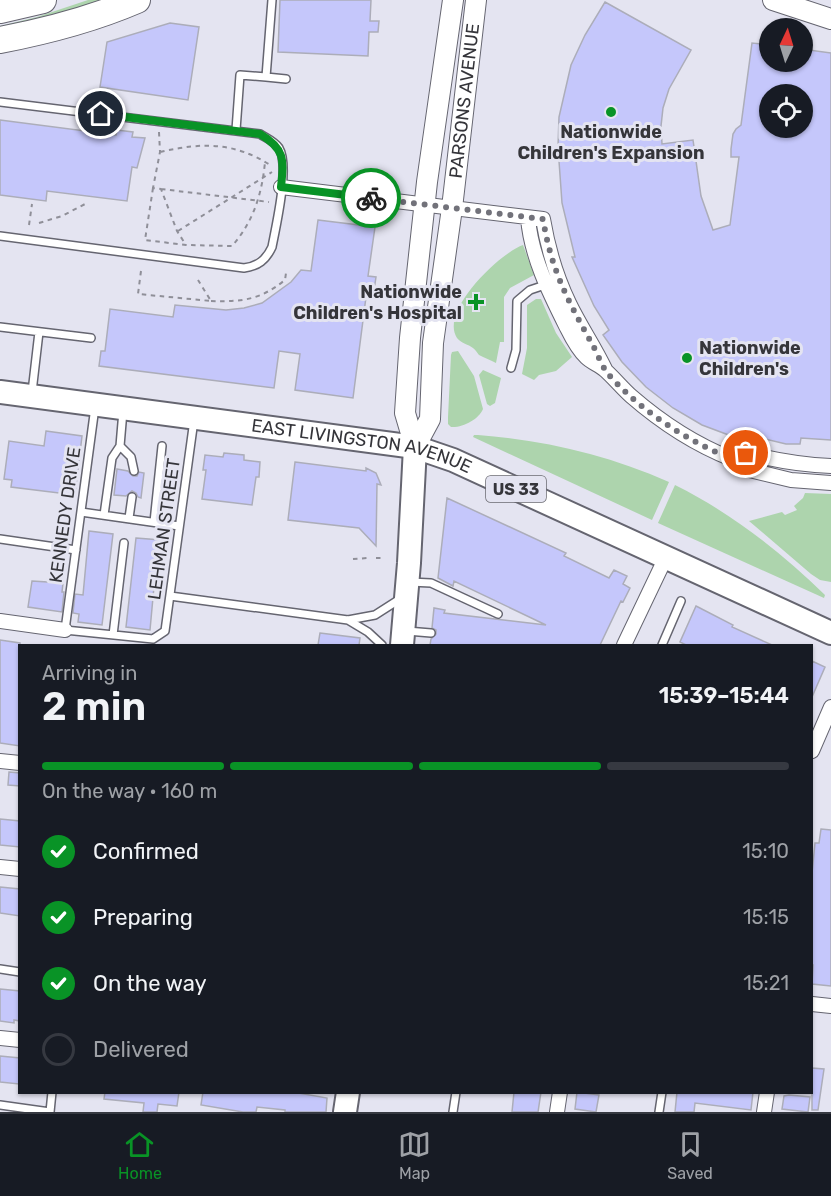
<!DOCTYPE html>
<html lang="en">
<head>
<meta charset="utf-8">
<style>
  body { margin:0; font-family:Rubik,sans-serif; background:#20242c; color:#f1f3f6; height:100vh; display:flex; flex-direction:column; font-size:22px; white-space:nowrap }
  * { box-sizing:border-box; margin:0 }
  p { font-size:20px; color:#9ea1a6 }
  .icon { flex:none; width:33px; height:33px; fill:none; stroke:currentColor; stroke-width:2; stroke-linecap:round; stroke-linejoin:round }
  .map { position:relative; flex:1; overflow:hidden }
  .panel { position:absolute; left:18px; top:644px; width:795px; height:450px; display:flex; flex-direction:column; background:#171b24; border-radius:0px; box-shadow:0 2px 4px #0004 }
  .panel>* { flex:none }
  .needle { width:39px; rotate:4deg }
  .fabs { position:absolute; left:759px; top:18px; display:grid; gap:12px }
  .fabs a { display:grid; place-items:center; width:54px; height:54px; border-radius:50%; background:#171b24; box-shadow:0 2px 4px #0004; font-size:30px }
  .pin { position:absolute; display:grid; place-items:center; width:51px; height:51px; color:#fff; margin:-26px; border:3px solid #fff; border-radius:50%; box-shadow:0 2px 6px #0007 }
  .courier { position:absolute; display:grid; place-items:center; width:60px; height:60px; margin:-30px; border:4px solid #099326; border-radius:50%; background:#fff; color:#222; box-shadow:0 2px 8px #0007 }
  .overview em { font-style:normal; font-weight:600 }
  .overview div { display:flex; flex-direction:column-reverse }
  .overview { display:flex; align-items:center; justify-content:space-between; height:102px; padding:0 24px }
  h1 { font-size:39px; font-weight:600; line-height:45px }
  .bar { display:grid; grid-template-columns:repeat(4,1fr); gap:9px 6px; align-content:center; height:72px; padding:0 24px }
  .bar i { height:8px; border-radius:4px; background:#363941 }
  .bar .current { background:#099326 }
  .bar p { grid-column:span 4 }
  ol { padding:0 24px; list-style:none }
  li { display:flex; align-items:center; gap:18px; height:66px }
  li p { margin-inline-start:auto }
  li .icon { padding:6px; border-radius:50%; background:#099326; color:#fff; stroke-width:4 }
  li:last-child { color:#9ea1a6 }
  li i { width:33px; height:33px; border:3px solid #363941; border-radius:50% }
  .tabs { display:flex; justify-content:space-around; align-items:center; height:84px; border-top:2px solid #363941; background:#171b24; font-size:16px; color:#9ea1a6 }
  .tabs a { display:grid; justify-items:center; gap:3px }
  .tabs .current { color:#099326 }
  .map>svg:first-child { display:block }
  .green { fill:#add4ad }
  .building { fill:#c5c7fb; stroke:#acadb9; stroke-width:1.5; fill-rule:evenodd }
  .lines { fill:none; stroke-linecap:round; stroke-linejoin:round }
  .lane-casing { stroke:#656570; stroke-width:10 }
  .street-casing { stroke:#656570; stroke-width:16 }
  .secondary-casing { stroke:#656570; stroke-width:22 }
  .primary-casing { stroke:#656570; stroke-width:26 }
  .highway-casing { stroke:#656570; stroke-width:28 }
  .path { stroke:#8f8f98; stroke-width:2; stroke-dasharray:4.5 4.5; stroke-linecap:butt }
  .lane { stroke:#fff; stroke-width:7 }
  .street { stroke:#fff; stroke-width:14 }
  .secondary { stroke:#fff; stroke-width:20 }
  .primary { stroke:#fff; stroke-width:22 }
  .highway { stroke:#fff; stroke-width:26 }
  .done { stroke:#72727a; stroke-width:6; stroke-dasharray:0 10.8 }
  .route { stroke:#099326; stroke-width:8 }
  .poi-dot { fill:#099326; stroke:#e4e4f1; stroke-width:2 }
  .labels { text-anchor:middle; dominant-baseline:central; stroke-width:6; stroke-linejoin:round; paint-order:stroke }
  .shield { fill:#e4e4f1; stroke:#6a6a71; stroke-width:1.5 }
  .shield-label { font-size:16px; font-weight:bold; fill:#35353a }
  .street-label { font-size:18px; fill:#35353a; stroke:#e4e4f1 }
  .poi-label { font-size:18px; font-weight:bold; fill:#35353a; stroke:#e4e4f1 }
</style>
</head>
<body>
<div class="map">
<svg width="831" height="1112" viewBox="0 0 831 1112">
  <rect width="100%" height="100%" fill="#e4e4f1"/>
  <!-- green -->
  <path class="green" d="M88,0H105L79,10L0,31V26L37,17Z
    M523,245L534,275L510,288L504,297V342H500L496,363C491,360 484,358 479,355C477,353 476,350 473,348C468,344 462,344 457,338C439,311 500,253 523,245Z
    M536,299H541L556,333L572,357L556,371L539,375L534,380L522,374L527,348V305Z
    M458,351L474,376L483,409C479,419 463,428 451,427L448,424V417L451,355L452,352Z
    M483,370L501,378L495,403L490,406L487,404L479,375Z
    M478,435C545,440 608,455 669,482L652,520L473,437L474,435Z
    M675,485C731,513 780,551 825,595L824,598L658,523Z
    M805,493L831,494V582L820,580L811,574L749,521L782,512L785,515L797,510L794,506L803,498Z"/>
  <!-- building -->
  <path class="building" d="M280,0H371L370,21H379L378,32H369L368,56L278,52Z
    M605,2L691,50L669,89L663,108L661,126L662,144L693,140L701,196L713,230L730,225L739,157H731V149L733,134L736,129L741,125L752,43L770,45V62H802V49L831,53V440L801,438L800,444H786L753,436L750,443L702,425L673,408L646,387L622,362L603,335L609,330L594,306L572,257H575L562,203L558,147L559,117L571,65L585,35ZM770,94H802V128H770Z
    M170,23L199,27L188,100L100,87L107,42Z
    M0,120L116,135L117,130L133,132L132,137L145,138L137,168L132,167L127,201L47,191L46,201L0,195Z
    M318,220L375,227L368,276L376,277L373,297H366L353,398L295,390L300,354L279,351L274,388L99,366L101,351H105L110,309L173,317L175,305L226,310L244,308L262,303L291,282L301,270L311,271Z
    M46,431L82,436L75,495L11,487L12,480L4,479L9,441L44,446Z
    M224,453L244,455V460L260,462L259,477H256L252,505L202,499L206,470H203L205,455L223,457Z
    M295,462L366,471V468L376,473L381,485L377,484L376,546L359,528L288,520Z
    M117,469L128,471L133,476H137L139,472L144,473L141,498L138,497L136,493L132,491L126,496L114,495Z
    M447,498L566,553L564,556L609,578L614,570L627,576L623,584L630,588L623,602L621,601L600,645H430L431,639L436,634V630L432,628L434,608L445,610L444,613L546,625L454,581L453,586L438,578Z
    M89,531L113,534L102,625L78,622L79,614L73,613L75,594L83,595Z
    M136,538L161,540L159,554H157L150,630L126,627Z
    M32,581L63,583L62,592H64L62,612L28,607Z
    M696,606L733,625L732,627L772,645H686L680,642Z
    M320,633L360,638L359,645H318Z
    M0,640L20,643V746L0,743Z
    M812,661L825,667L812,697Z
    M9,772L20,773V786L8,785Z
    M0,819L20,821V847L0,845Z
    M821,829L831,830V986L812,984L813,965H812V873L815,843H819Z
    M0,887L20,889V916L0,913Z
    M0,989L20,991V1021L14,1020V1023L0,1021Z
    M0,1056L20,1058L19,1084L0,1082Z
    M812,1068L824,1069L818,1110H812Z
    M105,1092H179L177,1106L158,1104L157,1112H143L144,1103L104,1099Z
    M203,1092H293L327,1098L326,1112H285V1110L257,1107L256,1112H243L201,1105Z
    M514,1092H541L538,1112H512Z
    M577,1092L599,1095L596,1112L575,1109Z
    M677,1092H753L751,1110L695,1103L694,1112H675Z
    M789,1095L810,1097L808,1112L782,1109L784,1096Z"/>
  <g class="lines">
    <!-- lane casing -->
    <g class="lane-casing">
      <path id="lane" d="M272,0L266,77L286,79
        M0,102L260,134C266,138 274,141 279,148C290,166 276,226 272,247C266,260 258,266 244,268L0,236
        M236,130L240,75L266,77
        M0,327L91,338
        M511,368L516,350L517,301L530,290L548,284
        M32,392L39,332
        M95,407L65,630L153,639L165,631L194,420
        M120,446L131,457L134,471
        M81,512L179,526
        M104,515L112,458L120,446L123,411
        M129,518L132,497
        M154,522L162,446
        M0,539L76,550
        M410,582L431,583L498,614
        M170,596L348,620L375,615L400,599
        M348,620L368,632L382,645
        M407,631L431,633
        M113,635L124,543
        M662,645L681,601
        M0,969L20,972
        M0,1105L50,1112
        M50,1112L52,1092
        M453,1112L456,1092
        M659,1112L662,1092"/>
    </g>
    <!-- street casing -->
    <g class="street-casing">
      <path id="street" d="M281,187L543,219C548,249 556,276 569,303C580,326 594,346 605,369
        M528,218C531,256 549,292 566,326C571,336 577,349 586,357C591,362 599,365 605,370C614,378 622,388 631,396C662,423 694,444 732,459L737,467L791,480L831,483
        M732,459L746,453C774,460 802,465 831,466
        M0,621L65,630
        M624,645L666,557
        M812,751L831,707
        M0,761L20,763
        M0,867L20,869
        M812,1004L831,1006
        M0,1038L20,1040
        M557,1112L560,1092
        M764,1112L767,1092"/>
    </g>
    <!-- secondary casing -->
    <g class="secondary-casing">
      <g id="secondary">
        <path d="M773,0L831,19"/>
        <path id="s1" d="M415,447L430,419L433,343L452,208L476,0"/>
        <path d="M415,447L405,413L410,338L427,182L453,0"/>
      </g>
    </g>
    <!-- primary casing -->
    <g class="primary-casing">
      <g id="primary">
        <path id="s2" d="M0,392L415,447L453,460L831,633"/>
        <path d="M402,645L409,563L415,447"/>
        <path d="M345,1112L348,1092"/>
      </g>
    </g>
    <!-- highway casing -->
    <g class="highway-casing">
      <path id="highway" d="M0,10L43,0
        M0,40C47,31 93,19 137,0"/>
    </g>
    <!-- path -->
    <path class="path" d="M159,132L160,152L153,188L161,189L177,231L186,245
      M160,152C204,142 234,142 272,166
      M153,188L145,240L186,245L232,246C254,221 262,193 265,162
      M161,189L269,202
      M39,223L62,216L87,203
      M29,225L32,204
      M178,231L272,172
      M141,271L138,294L211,301L198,280
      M211,301C242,302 260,300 285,280L286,273
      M376,558H385
      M353,559L368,558"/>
    <!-- lane -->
    <use href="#lane" class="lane"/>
    <!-- street -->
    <use href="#street" class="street"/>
    <!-- secondary -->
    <use href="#secondary" class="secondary"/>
    <!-- primary -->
    <use href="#primary" class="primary"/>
    <!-- highway -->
    <use href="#highway" class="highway"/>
  </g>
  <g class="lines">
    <!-- done -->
    <path class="done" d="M371,198L543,219C551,269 567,299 591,342C597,352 601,365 608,374C642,412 686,440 732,459L746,453"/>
    <!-- route -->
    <path class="route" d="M101,114L260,134C285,149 284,159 281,187L371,198"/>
  </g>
  <!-- markers -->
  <g class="poi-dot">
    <circle cx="611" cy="112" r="6"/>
    <path d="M473 293h6v6h6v6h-6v6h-6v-6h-6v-6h6z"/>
    <circle cx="687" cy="358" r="6"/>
  </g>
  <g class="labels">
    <!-- shield labels -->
    <rect class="shield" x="486" y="476" width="60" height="26" rx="4.5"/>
    <g class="shield-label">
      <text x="516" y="489">US 33</text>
    </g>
    <!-- street labels -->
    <g class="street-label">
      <text stroke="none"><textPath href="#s1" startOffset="352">PARSONS AVENUE</textPath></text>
      <text stroke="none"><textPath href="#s2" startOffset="366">EAST LIVINGSTON AVENUE</textPath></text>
      <text transform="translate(65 515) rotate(-82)">KENNEDY DRIVE</text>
      <text transform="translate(164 529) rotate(-82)">LEHMAN STREET</text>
    </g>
    <!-- poi labels -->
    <g class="poi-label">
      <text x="611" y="132">Nationwide<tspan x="611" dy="21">Children's Expansion</tspan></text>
      <text x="462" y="292" text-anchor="end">Nationwide<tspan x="462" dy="21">Children's Hospital</tspan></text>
      <text x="699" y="348" text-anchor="start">Nationwide<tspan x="699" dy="21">Children's</tspan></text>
    </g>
  </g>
</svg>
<div class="fabs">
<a><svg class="needle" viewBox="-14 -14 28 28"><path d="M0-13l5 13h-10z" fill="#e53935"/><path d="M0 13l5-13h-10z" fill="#9ea1a6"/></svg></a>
<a><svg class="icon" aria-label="locate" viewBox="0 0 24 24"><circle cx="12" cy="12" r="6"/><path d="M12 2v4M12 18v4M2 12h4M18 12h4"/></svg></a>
</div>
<div class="pin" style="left:746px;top:453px;background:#ea580c"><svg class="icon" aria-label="bag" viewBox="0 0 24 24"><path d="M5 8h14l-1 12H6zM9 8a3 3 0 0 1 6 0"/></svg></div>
<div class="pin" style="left:101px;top:114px;background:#1f2937"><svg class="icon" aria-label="home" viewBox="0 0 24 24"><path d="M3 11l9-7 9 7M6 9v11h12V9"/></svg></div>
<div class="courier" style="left:371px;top:198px"><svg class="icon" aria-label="bike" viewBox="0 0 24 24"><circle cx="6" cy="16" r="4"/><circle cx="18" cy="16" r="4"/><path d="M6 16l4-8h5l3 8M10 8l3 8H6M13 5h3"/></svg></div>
<section class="panel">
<div class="overview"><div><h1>2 min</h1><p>Arriving in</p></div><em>15:39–15:44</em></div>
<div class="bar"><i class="current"></i><i class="current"></i><i class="current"></i><i></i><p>On the way · 160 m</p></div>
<ol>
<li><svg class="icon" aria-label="check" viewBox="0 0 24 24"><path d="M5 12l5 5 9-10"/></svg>Confirmed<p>15:10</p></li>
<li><svg class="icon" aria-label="check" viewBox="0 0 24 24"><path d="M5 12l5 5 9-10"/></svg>Preparing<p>15:15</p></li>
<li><svg class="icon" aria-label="check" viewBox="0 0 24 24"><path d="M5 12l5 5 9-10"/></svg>On the way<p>15:21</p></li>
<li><i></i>Delivered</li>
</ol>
</section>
</div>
<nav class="tabs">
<a class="current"><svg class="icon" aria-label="home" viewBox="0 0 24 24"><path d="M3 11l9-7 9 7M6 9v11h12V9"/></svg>Home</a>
<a><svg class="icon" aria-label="map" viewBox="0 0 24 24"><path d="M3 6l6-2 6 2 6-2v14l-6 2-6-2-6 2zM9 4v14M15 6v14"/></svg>Map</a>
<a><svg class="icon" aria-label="saved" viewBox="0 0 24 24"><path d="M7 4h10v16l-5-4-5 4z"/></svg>Saved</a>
</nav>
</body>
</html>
